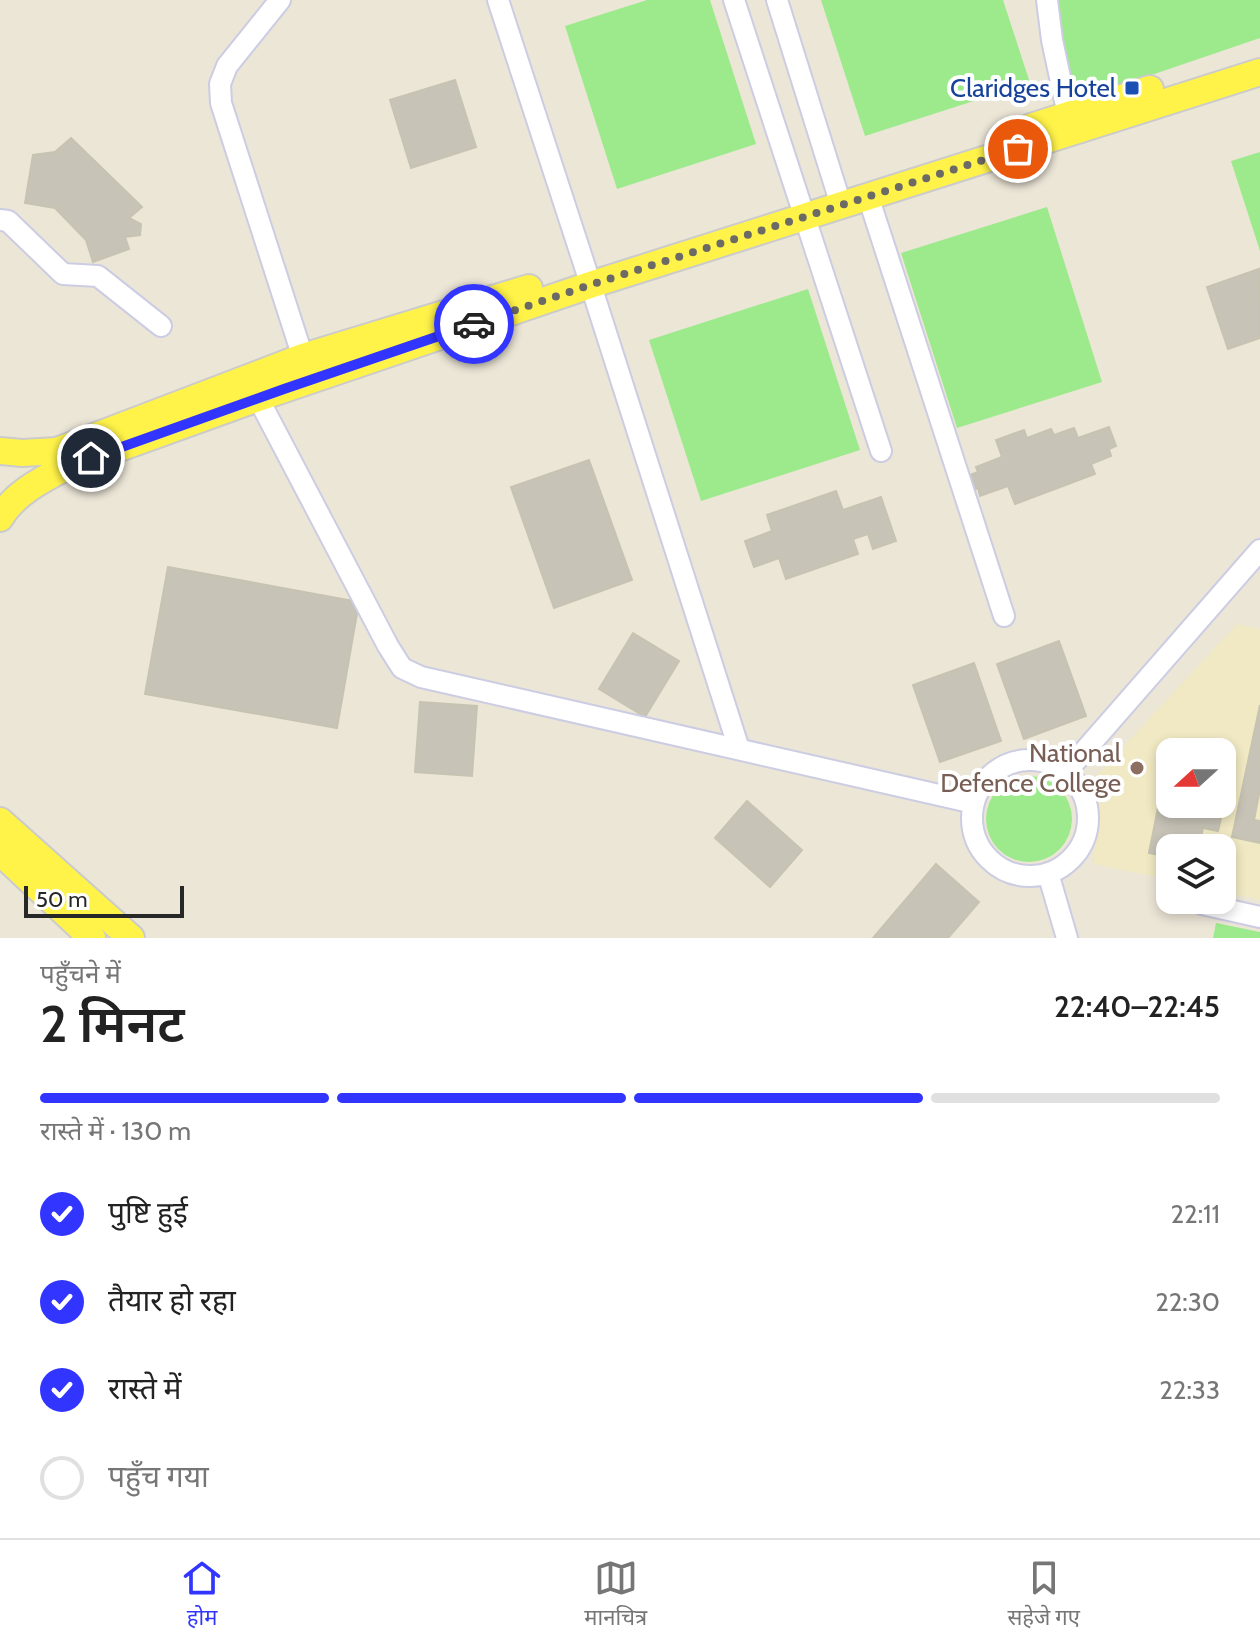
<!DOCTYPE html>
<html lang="hi">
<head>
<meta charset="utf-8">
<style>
  body { margin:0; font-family:Cabin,"Noto Sans Devanagari",sans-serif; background:#f2f2f2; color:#222; height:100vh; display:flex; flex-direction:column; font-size:30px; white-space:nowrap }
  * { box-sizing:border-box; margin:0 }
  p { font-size:26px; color:#767676 }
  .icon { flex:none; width:44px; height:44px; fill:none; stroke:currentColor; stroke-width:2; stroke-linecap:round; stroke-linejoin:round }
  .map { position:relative; height:938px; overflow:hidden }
  .sheet { display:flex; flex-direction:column; background:#fff; flex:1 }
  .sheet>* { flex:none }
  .needle { width:52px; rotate:249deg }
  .tools { position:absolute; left:1156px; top:738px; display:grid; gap:16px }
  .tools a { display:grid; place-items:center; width:80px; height:80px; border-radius:16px; background:#fff; box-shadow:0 4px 12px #0003; font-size:40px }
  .scale { position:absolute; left:24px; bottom:20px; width:160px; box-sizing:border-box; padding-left:8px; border:4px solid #272727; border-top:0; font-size:22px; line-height:28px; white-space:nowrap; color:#272727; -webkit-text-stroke:6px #fff; paint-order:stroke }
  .pin { position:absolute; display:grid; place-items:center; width:68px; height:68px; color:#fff; margin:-34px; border:4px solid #fff; border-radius:50%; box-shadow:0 2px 8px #0007 }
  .courier { position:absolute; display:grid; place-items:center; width:80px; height:80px; margin:-40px; border:6px solid #3135ff; border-radius:50%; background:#fff; color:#222; box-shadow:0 2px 10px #0007 }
  .overview em { font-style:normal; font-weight:600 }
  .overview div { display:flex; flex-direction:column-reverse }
  .overview { display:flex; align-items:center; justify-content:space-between; height:136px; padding:0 40px }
  h1 { font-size:52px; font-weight:600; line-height:60px }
  .bar { display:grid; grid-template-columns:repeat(4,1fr); gap:12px 8px; align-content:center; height:96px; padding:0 40px }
  .bar i { height:10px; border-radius:6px; background:#e0e0e0 }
  .bar .selected { background:#3135ff }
  .bar p { grid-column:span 4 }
  ol { padding:0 40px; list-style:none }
  li { display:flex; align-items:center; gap:24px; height:88px }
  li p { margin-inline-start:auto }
  li .icon { padding:8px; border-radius:50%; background:#3135ff; color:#fff; stroke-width:4 }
  li:last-child { color:#767676 }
  li i { width:44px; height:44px; border:4px solid #e0e0e0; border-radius:50% }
  .tab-bar { display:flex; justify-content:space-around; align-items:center; height:112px; border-top:2px solid #e0e0e0; background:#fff; font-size:22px; color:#767676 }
  .tab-bar a { display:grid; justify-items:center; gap:4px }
  .tab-bar .selected { color:#3135ff }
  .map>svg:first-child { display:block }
  .education { fill:#f0e9c3; fill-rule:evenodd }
  .green { fill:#9cea8c }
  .building { fill:#c7c3b7; stroke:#c7c3b1; stroke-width:2 }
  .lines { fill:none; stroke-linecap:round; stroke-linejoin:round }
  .minor-casing { stroke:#cccce3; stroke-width:24 }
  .major-casing { stroke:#cbcbcb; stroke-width:30 }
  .minor { stroke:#fff; stroke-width:20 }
  .major { stroke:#fff349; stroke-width:26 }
  .done { stroke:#6c6a65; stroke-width:8; stroke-dasharray:0 14.4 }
  .route { stroke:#3135ff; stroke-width:10 }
  .transit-dot { fill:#1a4fb4; stroke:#fff; stroke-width:3 }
  .education-dot { fill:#8d6e63; stroke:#fff; stroke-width:3 }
  .labels { text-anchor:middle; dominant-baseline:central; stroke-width:8; stroke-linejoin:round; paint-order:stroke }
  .transit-label { font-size:26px; fill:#164399; stroke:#fff; text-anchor:end }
  .education-label { font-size:26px; fill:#785e54; stroke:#fff; text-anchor:end }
</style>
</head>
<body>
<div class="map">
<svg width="1260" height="938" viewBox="0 0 1260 938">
  <rect width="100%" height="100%" fill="#ece6d7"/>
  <!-- education -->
  <path class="education" d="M1237,624L1260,629V900L1222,892V848H1170V880L1094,864L1095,820L1089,784ZM1170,752H1222V804H1170Z"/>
  <!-- green -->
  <path class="green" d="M647,0H710L756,144L617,189L565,26Z
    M821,0H1003L1030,83L865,136Z
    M1057,0H1260V38L1078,100L1059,39Z
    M1260,152V251L1231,161Z
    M1047,207L1102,382L957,428L901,253Z
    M808,289L860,450L701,501L649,340Z
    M986 819a43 43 0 1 1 86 0a43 43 0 1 1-86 0Z
    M1216,923L1260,932V938H1213Z"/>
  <!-- building -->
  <path class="building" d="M455,80L476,147L411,168L390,100Z
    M71,138L142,207L129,218L141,224L140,235L125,237L129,249L93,262L86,240L55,208L25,203L33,155L55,152Z
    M1259,269L1260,338L1228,349L1207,287Z
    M1109,427L1116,446L1109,449L1111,456L1091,464L1095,474L1015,504L1008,486L980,496L978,488L971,491L968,482L972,480L970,475L978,472L976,467L1002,457L996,440L1024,430L1027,438L1051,429L1054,435L1074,428L1078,438Z
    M589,460L632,580L554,608L511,487Z
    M836,491L843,510L881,497L896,541L873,549L868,534L853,539L858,554L786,579L779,558L754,567L745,541L772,531L767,515Z
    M168,567L359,602L337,728L145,694Z
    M633,633L679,661L645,717L599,689Z
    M1059,641L1086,716L1024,739L997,664Z
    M974,663L1001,741L940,762L913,685Z
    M420,702L477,706L472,776L415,772Z
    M1260,705V789L1254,820L1260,821V843L1232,837Z
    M747,801L802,850L770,887L715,838Z
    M1159,803L1205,812L1207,804L1214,805L1212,816L1221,818L1218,831L1203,828L1199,848H1170V862H1168L1169,857L1149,853Z
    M936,864L979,902L948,938H873Z"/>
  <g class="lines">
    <!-- minor casing -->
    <g class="minor-casing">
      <path id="minor" d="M280,0L227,66L220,84L221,103L307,370
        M498,0L586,270L739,749
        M734,0L881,451
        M777,0L841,205
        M1047,0L1052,40L1071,129
        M868,196L1004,616
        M0,220L8,221L63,274L98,276L161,326
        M258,398L388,646L402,668L421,677L974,803
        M972 818a58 58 0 1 1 116 0a58 58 0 1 1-116 0Z
        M1066,772L1260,550
        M1048,873L1067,938
        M1202,904L1260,917"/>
    </g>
    <!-- major casing -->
    <g class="major-casing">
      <path id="major" d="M1031,127L1150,89
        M0,451L22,453L57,451L303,357L529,288
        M0,518C14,494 41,480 64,468L258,398L590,285L1260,72
        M0,821L131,938
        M0,852L92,938"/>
    </g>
    <!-- minor -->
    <use href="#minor" class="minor"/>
    <!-- major -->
    <use href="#major" class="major"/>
  </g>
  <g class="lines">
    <!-- done -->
    <path class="done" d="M474,324L590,285L1018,149"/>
    <!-- route -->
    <path class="route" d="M91,458L284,389L474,324"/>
  </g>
  <!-- markers -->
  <rect class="transit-dot" x="1124" y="80" width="16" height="16" rx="4"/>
  <circle class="education-dot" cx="1137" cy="768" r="8"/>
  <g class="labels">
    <!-- transit labels -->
    <g class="transit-label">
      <text x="1116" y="88">Claridges Hotel</text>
    </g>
    <!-- education labels -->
    <g class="education-label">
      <text x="1121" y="753">National<tspan x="1121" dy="30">Defence College</tspan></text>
    </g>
  </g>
</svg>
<div class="tools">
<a><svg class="needle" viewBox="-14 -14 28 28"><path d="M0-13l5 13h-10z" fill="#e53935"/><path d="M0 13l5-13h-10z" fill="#767676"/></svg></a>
<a><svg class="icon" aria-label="layers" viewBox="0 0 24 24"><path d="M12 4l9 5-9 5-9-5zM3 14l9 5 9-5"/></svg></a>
</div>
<div class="scale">50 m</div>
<div class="pin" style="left:1018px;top:149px;background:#ea580c"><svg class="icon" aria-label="bag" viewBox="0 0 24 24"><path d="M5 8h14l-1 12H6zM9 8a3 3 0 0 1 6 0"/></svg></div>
<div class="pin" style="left:91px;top:458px;background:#1f2937"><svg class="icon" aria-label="home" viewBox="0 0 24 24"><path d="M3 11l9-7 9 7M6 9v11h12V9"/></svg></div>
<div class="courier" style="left:474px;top:324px"><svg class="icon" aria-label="car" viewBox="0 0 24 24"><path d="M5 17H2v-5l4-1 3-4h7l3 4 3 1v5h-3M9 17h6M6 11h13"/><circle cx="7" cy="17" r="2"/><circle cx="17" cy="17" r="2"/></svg></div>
</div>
<section class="sheet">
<div class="overview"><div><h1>2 मिनट</h1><p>पहुँचने में</p></div><em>22:40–22:45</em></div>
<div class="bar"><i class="selected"></i><i class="selected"></i><i class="selected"></i><i></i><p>रास्ते में · 130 m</p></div>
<ol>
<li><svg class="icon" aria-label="check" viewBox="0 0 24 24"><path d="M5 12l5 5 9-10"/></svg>पुष्टि हुई<p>22:11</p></li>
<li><svg class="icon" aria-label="check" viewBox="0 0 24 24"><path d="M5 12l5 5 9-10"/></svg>तैयार हो रहा<p>22:30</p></li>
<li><svg class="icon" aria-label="check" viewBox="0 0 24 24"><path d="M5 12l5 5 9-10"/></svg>रास्ते में<p>22:33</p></li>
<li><i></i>पहुँच गया</li>
</ol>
</section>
<nav class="tab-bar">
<a class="selected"><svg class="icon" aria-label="home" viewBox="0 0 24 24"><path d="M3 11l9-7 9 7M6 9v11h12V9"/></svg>होम</a>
<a><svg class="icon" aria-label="map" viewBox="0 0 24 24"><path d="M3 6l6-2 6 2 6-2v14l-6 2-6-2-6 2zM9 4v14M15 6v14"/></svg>मानचित्र</a>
<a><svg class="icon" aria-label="saved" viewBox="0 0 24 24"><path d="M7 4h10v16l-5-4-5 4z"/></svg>सहेजे गए</a>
</nav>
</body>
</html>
